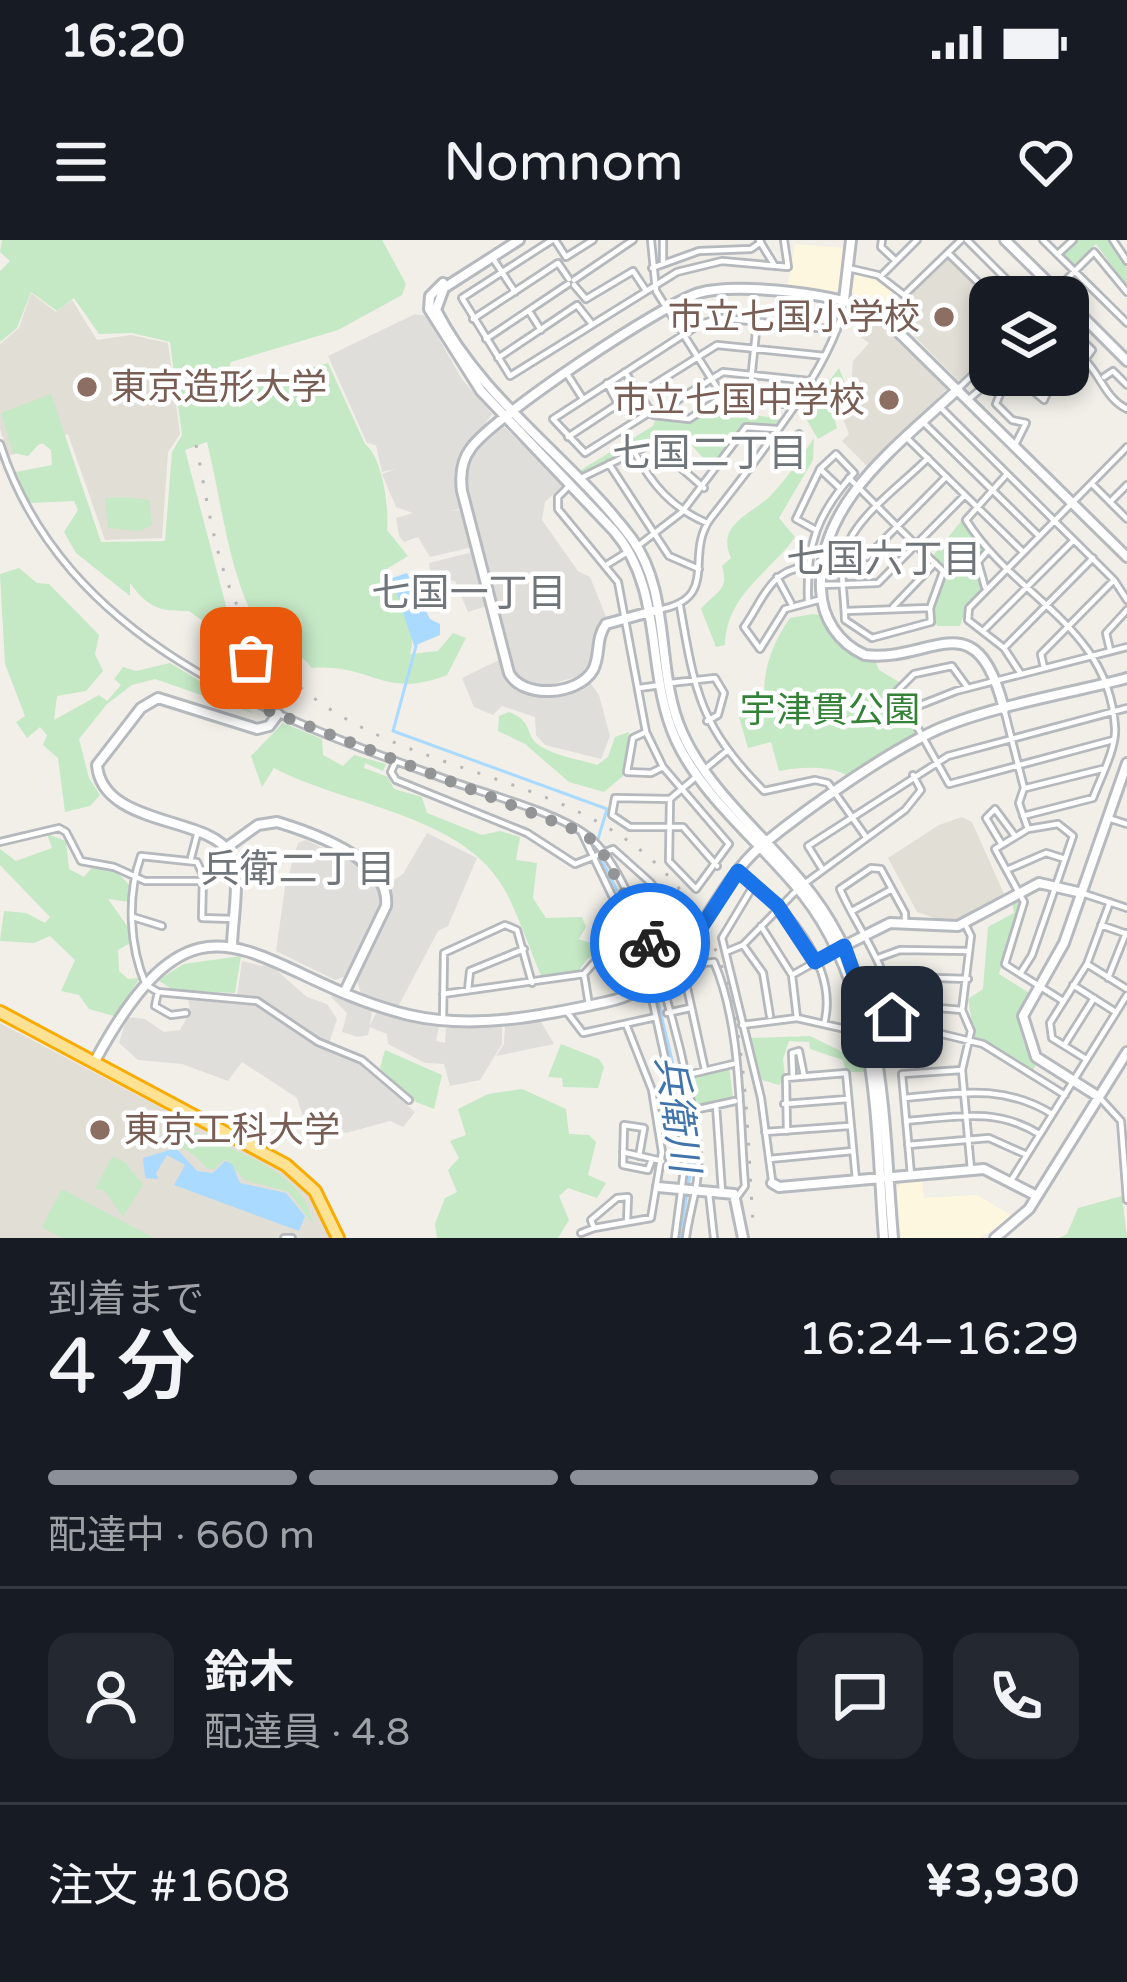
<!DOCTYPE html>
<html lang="ja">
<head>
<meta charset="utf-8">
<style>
  body { margin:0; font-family:"Varela Round","Noto Sans JP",sans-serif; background:#242831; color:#f1f3f6; height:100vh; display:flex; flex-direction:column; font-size:45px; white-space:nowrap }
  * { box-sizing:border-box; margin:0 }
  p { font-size:39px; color:#9ea1a6 }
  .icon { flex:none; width:66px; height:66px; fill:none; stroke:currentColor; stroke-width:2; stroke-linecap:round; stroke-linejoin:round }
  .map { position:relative; height:998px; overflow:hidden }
  .sheet { display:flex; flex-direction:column; background:#171b24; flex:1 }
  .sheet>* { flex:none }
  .controls { position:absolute; left:969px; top:36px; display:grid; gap:24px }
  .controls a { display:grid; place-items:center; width:120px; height:120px; border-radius:24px; background:#171b24; box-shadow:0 6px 18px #0003; font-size:60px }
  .pin { position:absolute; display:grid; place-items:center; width:102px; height:102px; color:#fff; margin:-51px; border-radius:24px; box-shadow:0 6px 18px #0006 }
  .courier { position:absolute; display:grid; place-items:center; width:120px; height:120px; margin:-60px; border:9px solid #1a73e8; border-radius:50%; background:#fff; color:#222; box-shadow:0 3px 15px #0007 }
  .headline em { font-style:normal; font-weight:600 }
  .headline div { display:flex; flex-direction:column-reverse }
  .headline { display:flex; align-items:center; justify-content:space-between; height:204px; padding:0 48px }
  h1 { font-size:78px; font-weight:600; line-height:90px }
  .bar { display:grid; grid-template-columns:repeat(4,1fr); gap:18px 12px; align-content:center; height:144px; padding:0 48px }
  .bar i { height:15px; border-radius:9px; background:#363941 }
  .bar .current { background:#8c9099 }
  .bar p { grid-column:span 4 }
  .line { display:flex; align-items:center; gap:30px; padding:0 48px; border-top:3px solid #363941 }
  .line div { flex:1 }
  .round { display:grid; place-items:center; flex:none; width:126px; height:126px; border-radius:24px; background:#242831 }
  .status { display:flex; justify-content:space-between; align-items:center; height:84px; padding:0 60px; background:#171b24; direction:ltr }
  .status svg { height:33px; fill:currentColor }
  header { display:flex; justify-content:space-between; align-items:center; height:156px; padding:0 48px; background:#171b24; font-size:54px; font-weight:600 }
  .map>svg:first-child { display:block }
  .commercial { fill:#fef7e0 }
  .industrial { fill:#e0deda }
  .education { fill:#e1ded6 }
  .green { fill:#c5e8c5 }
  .water { fill:#aadaff }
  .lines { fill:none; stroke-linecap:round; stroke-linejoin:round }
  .stream { stroke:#aadaff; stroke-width:3 }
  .street-casing { stroke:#b5b8bc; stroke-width:10 }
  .secondary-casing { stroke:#b6babf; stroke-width:14 }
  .highway-casing { stroke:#f9ab00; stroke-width:16 }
  .street { stroke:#fff; stroke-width:4.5 }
  .secondary { stroke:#fff; stroke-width:8 }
  .highway { stroke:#fde293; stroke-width:10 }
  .rail { stroke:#b6b7b8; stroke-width:3; stroke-dasharray:3 15; stroke-linecap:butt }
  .done { stroke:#929495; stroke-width:12; stroke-dasharray:0 21.6 }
  .route { stroke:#1a73e8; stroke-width:15 }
  .education-dot { fill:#8d6e63; stroke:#fff; stroke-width:4.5 }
  .labels { text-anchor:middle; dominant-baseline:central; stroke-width:9; stroke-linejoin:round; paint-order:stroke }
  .education-label { font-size:36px; fill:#785e54; stroke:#fff; text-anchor:end }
  .park-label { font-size:36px; fill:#348238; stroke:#fff }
  .neighbourhood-label { font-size:39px; fill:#70757a; stroke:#fff }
  .water-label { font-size:39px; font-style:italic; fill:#4174aa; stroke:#fff }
</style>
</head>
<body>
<div class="status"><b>16:20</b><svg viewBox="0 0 49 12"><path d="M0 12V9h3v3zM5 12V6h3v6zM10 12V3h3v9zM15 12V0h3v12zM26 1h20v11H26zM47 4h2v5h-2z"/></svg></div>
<header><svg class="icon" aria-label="menu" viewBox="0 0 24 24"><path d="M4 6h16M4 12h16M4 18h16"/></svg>Nomnom<svg class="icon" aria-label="heart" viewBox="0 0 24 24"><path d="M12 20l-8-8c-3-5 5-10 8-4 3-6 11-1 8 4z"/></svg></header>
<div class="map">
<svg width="1127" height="998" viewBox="0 0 1127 998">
  <rect width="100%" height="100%" fill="#f1efe8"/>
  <!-- commercial -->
  <path class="commercial" d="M795,4L844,8L840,48L834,53L787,49Z
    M856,32L879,38L900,57L886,71L856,57L852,51Z
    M922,940L924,958L977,955L1014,977L979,998H901L897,948L902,942Z"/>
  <!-- industrial -->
  <path class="industrial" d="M415,74L426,76L462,139L492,174L461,217L456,238L462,268L451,271L462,270L473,307L430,317L418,297L404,302L399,296L396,278L413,273L396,267L382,234L395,229L382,232L376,205L367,203L328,116Z
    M500,183L564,244L545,262L542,280L578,331L590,337L607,379L594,399L588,433L533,450L511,431L463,242L470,214Z
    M473,312L487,366L468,372L455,341L431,339L429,323Z
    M501,419L505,437L524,455L589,441L599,455L610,496L601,519L545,505L536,495L535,477L502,466L493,475L474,467L462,438Z
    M427,593L477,618L448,686L438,691L398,767L361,753L356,738L388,672V644L403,634Z
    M306,600L364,628L380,647L379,672L349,735L335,740L276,711L285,647L298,603Z
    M242,721L262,726L267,722L307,757L327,764L337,779L329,803L259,758L237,756Z
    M335,753L372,769L370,786L377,771L439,786L436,801L445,803L446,788L502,787V804L480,840L450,846L444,824L425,823L388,804L387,794L370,787L368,795L358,797L342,792L347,773L331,757Z
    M188,758L256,762L293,788L351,816L415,872L403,887L390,881L346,893L304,880L297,858L242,822L228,841L182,824L138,820L119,803L127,777L145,779L164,792L180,790L190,772Z
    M540,780L554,804L496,816L504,804L505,786Z"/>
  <!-- education -->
  <path class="education" d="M949,17L990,57V110L959,141L898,80L897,68Z
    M31,53L56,72L72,60L97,100L131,95L168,103L180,194L168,212L162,298L105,300L68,194L9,216L0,189V104L19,88Z
    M870,75L948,147L871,230L842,201L849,194L836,162L851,150L853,121L869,103L861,97Z
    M962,577L972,582L1005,656L949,683L917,672L888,618L939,585Z
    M0,783L280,930L312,959L332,998H0Z"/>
  <!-- green -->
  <path class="green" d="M2,0H382L406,44L402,55L338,90L231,122L225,139L239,148L328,123L365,204C383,218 389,268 387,290L408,316L385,330C399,345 418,395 410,414L438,411L453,393L466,398L447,435C384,460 371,423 312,428L303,418L289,426L279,421C228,349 227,285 207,202L185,210L231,385L215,390L189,371C160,371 149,369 130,343V356L76,313L64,292L78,270L74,261L29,263L16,232L52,225L51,210L41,202L28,216L13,213L1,173L51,154L101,302L165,301L172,212L182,195L170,102L132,93L99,94L74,58L57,71L31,52L17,88L0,102V31L10,21L0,12Z
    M1076,0H1109L1127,28V46L1096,4L1073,26L1063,13Z
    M839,128L846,146L830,162L837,188L818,199L804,175Z
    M725,160L729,173L781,178L773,187L745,184L714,230L686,199L672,205L665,194L581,236L576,233L653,186L656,178L690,182Z
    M814,198L813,220L779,278L795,297C771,332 726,354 725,405L716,407L701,369C715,352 730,351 722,326L731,318C715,282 755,274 773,253C789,236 801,217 814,198Z
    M123,257L149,260L152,285L140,291L108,288L105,258Z
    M963,279L983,309L974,321L983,351L966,368L960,386H937L932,368L945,330L932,317Z
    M19,328L37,343L49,344L99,395L95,414L103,431L86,451L57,456L54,480L99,455L107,461L121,445L114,439L123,427L136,431L170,423L253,473L155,439L132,445L107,464L79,499L89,538L100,555L90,566L65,572L58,518L43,505L47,495L40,487L27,498L16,482L25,476L5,424L0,334Z
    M813,374L820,375L851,412L875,420L879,430L899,442L895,453L916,492L851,538C834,524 799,527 779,531L771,502L748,508L739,477L767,472C759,438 770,407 790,378Z
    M509,472C535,482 524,496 540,506C560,518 576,518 597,525L608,517L615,497L629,492L623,536L604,552L569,542L525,504L498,491L499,476Z
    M283,483L322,499L323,515L343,526L354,515L386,524L383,531L365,523L364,528L388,537L394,549L422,557L427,573L482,595L500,591L520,597L516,620L537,623L533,658L546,678L582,677L586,687L579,699L599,706L600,715L588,718L577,733L542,738C530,710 520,679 506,652C465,574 345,566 274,528L262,547L251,516Z
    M47,594L66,601L69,629L84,637L93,626L116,631L131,647L130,662L108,659L130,690V703L118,710L119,731L128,739L140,738L114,776L89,769L79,755L61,751L75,720L50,696L34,703L0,701L4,671L26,673L45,683L50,677L0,625V609L16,621L52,608Z
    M1020,659L999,734L1029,753C1015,776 1018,803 1037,823L1032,832L975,800L968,759L983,749L988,687L1014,673L1012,661Z
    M241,716L235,753L173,750L158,740L184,724Z
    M810,796L851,816L864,814L866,832H846L843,820L810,809L809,802L789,801L783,819L785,837L779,845L762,840L751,798Z
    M561,804L599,819L604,827L598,848L563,847L562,838L548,837Z
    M385,810L442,835L434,869L416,862L380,828Z
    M729,827L733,859L697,865L692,836Z
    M522,849L566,869L569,894L589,895L596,902L588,935L606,943L597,958L568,948L559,956L569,980L558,998H437L435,984L445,958L457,952L448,930L459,918L450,901L466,895L458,869L488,854Z
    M176,884C220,907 306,927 313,984L289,952L245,940L225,919L214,929L206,928C196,912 181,911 170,896Z
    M112,917L125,922L143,945L123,977L105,951L95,949Z
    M62,949L152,997V998H62L42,987Z
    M1122,956L1127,998H1059L1067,994L1078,968Z"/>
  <!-- water -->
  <path class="water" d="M407,333L430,379L440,384V395L414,406L392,338Z
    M176,908L197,931L213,933L225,921L232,924L240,943L286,953L305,976L299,991L174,945L185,925L167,915L156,933L158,939L145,938L143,918Z"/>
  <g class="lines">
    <!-- stream -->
    <path class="stream" d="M416,406L393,491L607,569L598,599
      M601,619L644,703L681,858L692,922L680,998"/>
    <!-- street casing -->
    <g class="street-casing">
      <path id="street" d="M552,0L462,58L510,136L677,32L722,21L788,27L784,0
        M555,0L566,17L593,0
        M651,0L656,51L723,157
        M759,0L775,26
        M882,0L881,7L896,21
        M967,0L1024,57
        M1043,0L1127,83
        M1113,0L1127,21
        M948,13L993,57
        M1059,13L1073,0
        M492,17L515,52
        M663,24V0
        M652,28L699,11L751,9L761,2
        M848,28L878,35L904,55L961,0
        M883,34L917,0
        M574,40L633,0
        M574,45L586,59L633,31L645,49
        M1056,50L1094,12L1127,52
        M529,71L541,90
        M473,79L558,23L569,39
        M1068,86L1092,110L1085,120
        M486,99L568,44
        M498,118L577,65L592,84
        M1068,118L1085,120C1101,136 1106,159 1127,169
        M625,132L653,175L689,179L723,157L792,165
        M567,134L583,159
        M1014,135L1044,160L1055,135
        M1037,135L1041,146L1050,150
        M1104,137L1113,131L1127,145
        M960,147L990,118
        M639,154L717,105L825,116
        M969,159L989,142L1000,154L996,164L1012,180L1026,183L1015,205
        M749,160L757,82
        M940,167L1114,340L1127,360
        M650,172L585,213L553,179L700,84L722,78L837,90
        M670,177L673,163L723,132L809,141
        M924,183L1039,296
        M568,197L618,164L607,143
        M770,197L787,208L799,194
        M908,199L1023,312
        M0,204C64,401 267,475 445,539C485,554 555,571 588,596C643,638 696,849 698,917C700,945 689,971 686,998
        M634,211C652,245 672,268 707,283
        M609,224L669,316L699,329
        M822,231L840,248
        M1007,234L966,280C1014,357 1109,386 1115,487C1117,507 1100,539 1093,558L1023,576
        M583,237L663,198L680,227L704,248
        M849,238C880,269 910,300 942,330L943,332L930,368L931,382L872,398L845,380C845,359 839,333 845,312C854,277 903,244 928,218
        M570,245L558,257V269L618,342L646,492L663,527L729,604L696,649L669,621L670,559
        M1093,245L1127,279
        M1110,262L1127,245
        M638,306L682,272L746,187L776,189
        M843,318L867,317L946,237
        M608,324L629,311
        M804,327C769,331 762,362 744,387L760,409L785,369L822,359
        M777,337L791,363
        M822,345L878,343L965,255
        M985,347L978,322L988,310
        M808,360C806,305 817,274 854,233L836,214L820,229L796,279L814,289
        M680,366C695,453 700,486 764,551L815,540L828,543L866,597
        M893,367L935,323
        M657,370C722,359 683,315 711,278C749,228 839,121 844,60
        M846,371L930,368
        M985,389L1074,300
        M1004,408L1093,318
        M1110,410L1106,393L1127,370
        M1044,428L1041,414L1114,340
        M1021,434L1004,408L968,380L969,368L1127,207
        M670,443L715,438L724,453L718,475L707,481
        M639,448L661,445
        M968,448L952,426L914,434L897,451L949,544L1113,500
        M228,451L250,425L247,403
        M1004,469L1024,548L1019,563L1028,589
        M908,470L956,451L1127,407
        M646,492L633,498L627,532L651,533L663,527
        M396,521L391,532L396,540L527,593L575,624L613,609L651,643L676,682L665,702L654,707
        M705,529L728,510
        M697,536L670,559L615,558L612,575L630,587H683L717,626
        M1026,548L1102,529
        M1108,578L1127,584
        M582,593L644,722L686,914L675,998
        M0,602L59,588L66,592L81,621L114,627L145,641H201
        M1001,603L986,578L995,569L1015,596
        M191,618L198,591
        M821,627L808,606L948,516L1127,468
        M1009,629L1046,613L1065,619
        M738,631C783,663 840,725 824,784
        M755,643L722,698L761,858L772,940
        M804,644L905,570L921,550L913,535
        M1082,653L1127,668
        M852,671L892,649
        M133,677L162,686
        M233,679L202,678L203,635L197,622L141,616C127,655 129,706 146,745L158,752L257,761L318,802L362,820L409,860
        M965,684L971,696L962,770L971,791L962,830L971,930
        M1101,685L1124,693
        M761,686L792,735L797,778
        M614,693L615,715
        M743,705L763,733L770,776
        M726,712L743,705L797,650
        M878,718L900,710L969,711
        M1087,724L1127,749
        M1020,734L1032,715L1073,596L1058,584L1028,589L995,609L1024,662L1005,724L1006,725L1063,761
        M792,735L835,711
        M1108,738L1126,693
        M887,743L904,737L968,739
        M1073,745L1114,771
        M468,750L470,731L524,709
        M158,752L155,766L171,775L186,773
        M443,754L584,734
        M892,764L962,770
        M589,765L584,734L600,716L641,714
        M567,772L583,793L656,777
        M667,773L690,768
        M443,780L444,713L505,685L517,690L532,743
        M892,782L983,804L1065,855
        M626,784L652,850L662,912L651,978L594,988L591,980L617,958L628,957L627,982
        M742,785L797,778L850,790L865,787
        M872,785L892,782C893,730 859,693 840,649L871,628L881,629L905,673V684
        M1065,804L1094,758
        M1086,819L1052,798L1050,783L1087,724L1110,662
        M705,830L686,743L704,723L714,722C742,787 739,875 745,946L737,957
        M793,837L792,813L799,811L804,836
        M670,839L733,824
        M1099,857L1121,881L1127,960
        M904,858C959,853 1004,844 1052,874
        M784,864L848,859
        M716,865L722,952
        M694,870L735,861
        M906,881C955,877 996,867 1039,894
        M787,891L786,838L846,833L856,940
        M765,892L849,886
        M908,905L989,898L1027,915
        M623,912L662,921
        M639,916L644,888L624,885L623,925L648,930L652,919
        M769,919L853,911
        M911,935L902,834L962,830
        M1012,939L1127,755
        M709,953L714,998
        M581,993L594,988
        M284,998H292"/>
    </g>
    <!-- secondary casing -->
    <g class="secondary-casing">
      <path id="secondary" d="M519,0L444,48L436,70C482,161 572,218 632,299C672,354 655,432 682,492C709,554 773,602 813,656C887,754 883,882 893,998
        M1005,0L1063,57
        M443,43L430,56L429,69L481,151L614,291C665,350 645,433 676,500C703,559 764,605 804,656C880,754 875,880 884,998
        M844,60L851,0
        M1068,62L1127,121
        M958,149C900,204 817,262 821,349C822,378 838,403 865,415C932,423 976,358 1004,469
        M657,370L606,384C595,399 601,415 593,430C578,456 522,459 509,433L462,251C460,236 461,221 471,208C494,176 662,64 699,53C738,42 845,54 880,74L1127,317
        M226,608L258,585L277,582C313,593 391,620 386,666L345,751
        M844,706L890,683L958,686L1039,643L1082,653
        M232,707C232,680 242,639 230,614C211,576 102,587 97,525L141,468L158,458L257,489L269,486L278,474
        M95,821C204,619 256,738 409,775C474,790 542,776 606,762C692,744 702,657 761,606C806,569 891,509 943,487C1001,464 1067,454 1127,438
        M1099,857L1036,817L1023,776L1064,703L1127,523
        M772,943L779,947L984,929L1037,956
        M658,947L734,954L743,998
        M995,998L1029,969L1127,812"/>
    </g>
    <!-- highway casing -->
    <g class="highway-casing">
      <path id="highway" d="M0,772L286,925L315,951L338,998"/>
    </g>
    <!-- street -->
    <use href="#street" class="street"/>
    <!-- secondary -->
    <use href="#secondary" class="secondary"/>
    <!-- highway -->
    <use href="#highway" class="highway"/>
    <!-- rail -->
    <path class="rail" d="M196,205C209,267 216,335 250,389C360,566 619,500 712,702C748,780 747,896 753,982"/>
  </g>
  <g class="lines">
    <!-- done -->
    <path class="done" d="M251,418L228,451L249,463L586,594L604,615L650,703"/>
    <!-- route -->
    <path class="route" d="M650,703L659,738L684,714L738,631L778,666L815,722L844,706L872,785L892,777"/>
  </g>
  <!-- markers -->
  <g class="education-dot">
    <circle cx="944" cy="77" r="12"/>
    <circle cx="87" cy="147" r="12"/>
    <circle cx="889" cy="160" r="12"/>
    <circle cx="100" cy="890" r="12"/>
  </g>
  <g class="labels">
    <!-- education labels -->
    <g class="education-label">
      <text x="920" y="77">市立七国小学校</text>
      <text x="111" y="147" text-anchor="start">東京造形大学</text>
      <text x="865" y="160">市立七国中学校</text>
      <text x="124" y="890" text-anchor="start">東京工科大学</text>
    </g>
    <!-- park labels -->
    <g class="park-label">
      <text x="830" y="470">宇津貫公園</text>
    </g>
    <!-- neighbourhood labels -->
    <g class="neighbourhood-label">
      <text x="710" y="213">七国二丁目</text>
      <text x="884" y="319">七国六丁目</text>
      <text x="469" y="353">七国一丁目</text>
      <text x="298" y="629">兵衛二丁目</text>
    </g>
    <!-- water labels -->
    <g class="water-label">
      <text transform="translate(677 874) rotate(82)">兵衛川</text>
    </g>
  </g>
</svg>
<div class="controls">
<a><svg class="icon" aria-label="layers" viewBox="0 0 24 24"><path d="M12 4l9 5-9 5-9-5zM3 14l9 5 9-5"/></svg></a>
</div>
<div class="pin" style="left:251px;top:418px;background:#ea580c"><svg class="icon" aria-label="bag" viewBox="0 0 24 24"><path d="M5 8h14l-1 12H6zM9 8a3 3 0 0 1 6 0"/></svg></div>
<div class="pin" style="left:892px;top:777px;background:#1f2937"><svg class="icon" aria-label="home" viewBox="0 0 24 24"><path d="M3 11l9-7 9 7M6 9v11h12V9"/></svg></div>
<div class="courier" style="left:650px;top:703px"><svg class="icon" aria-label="bike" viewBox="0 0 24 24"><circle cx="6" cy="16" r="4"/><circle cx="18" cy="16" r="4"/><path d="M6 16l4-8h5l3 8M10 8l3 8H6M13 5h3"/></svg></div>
</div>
<section class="sheet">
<div class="headline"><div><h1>4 分</h1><p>到着まで</p></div><em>16:24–16:29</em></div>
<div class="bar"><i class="current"></i><i class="current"></i><i class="current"></i><i></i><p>配達中 · 660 m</p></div>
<div class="line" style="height:216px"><a class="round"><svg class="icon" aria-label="person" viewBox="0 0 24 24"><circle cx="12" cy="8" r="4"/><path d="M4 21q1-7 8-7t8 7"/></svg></a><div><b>鈴木</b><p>配達員 · 4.8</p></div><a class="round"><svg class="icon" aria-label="chat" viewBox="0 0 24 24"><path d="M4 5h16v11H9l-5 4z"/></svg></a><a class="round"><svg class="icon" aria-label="phone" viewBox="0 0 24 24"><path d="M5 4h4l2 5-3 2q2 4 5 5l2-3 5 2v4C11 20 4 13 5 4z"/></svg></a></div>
<div class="line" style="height:156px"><div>注文 #1608</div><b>¥3,930</b></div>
</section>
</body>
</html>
